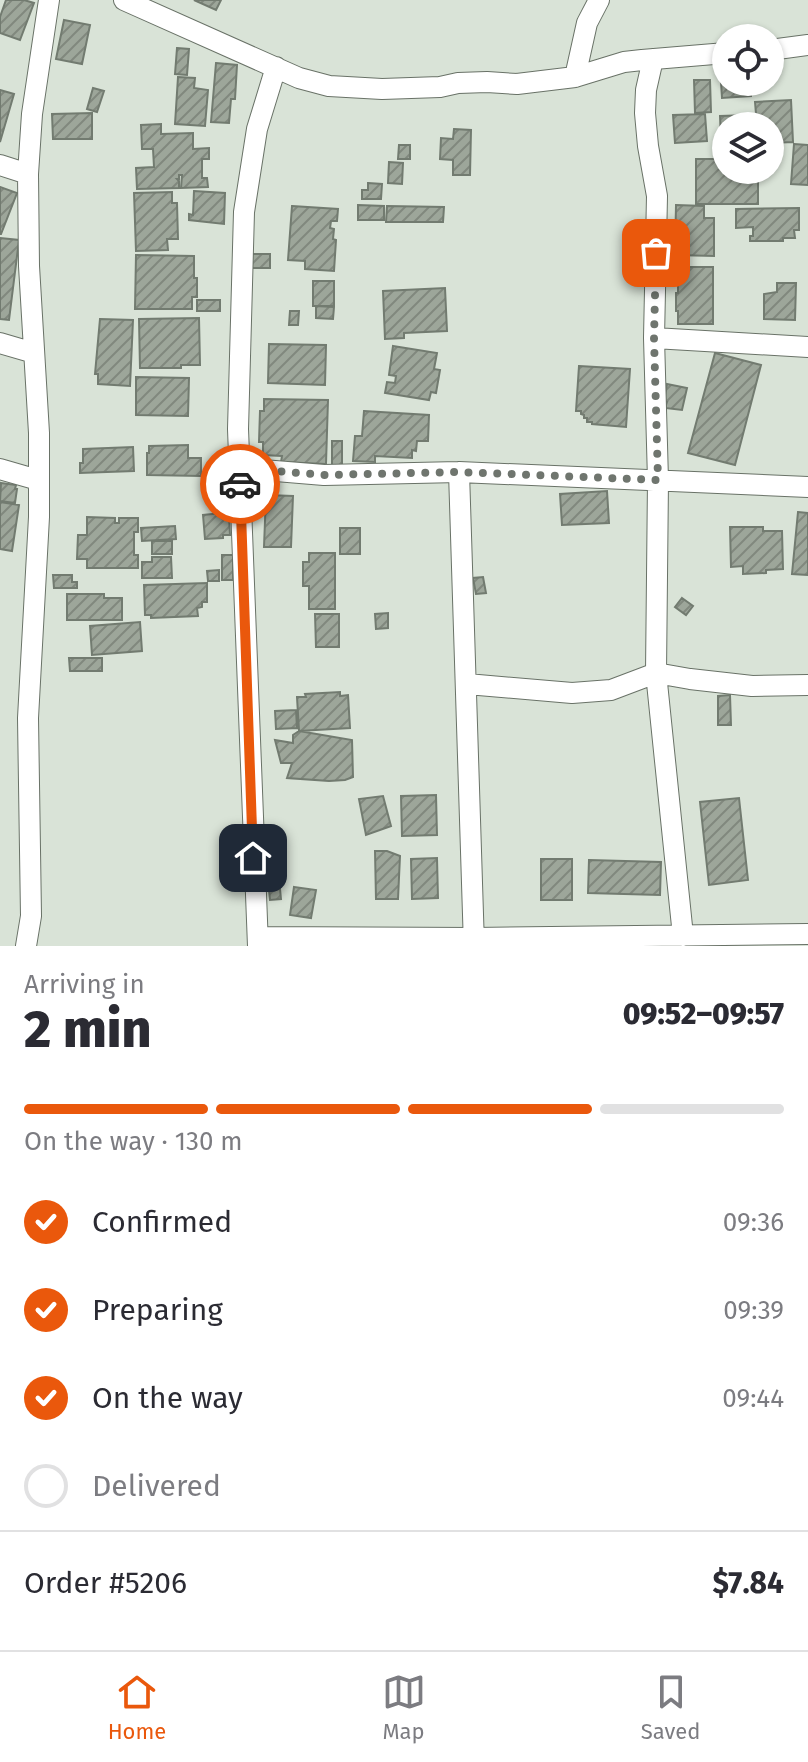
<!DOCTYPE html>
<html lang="en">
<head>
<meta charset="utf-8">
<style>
  body { margin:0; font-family:"Fira Sans",sans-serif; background:#f7f7f7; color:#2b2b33; height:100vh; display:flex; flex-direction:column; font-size:30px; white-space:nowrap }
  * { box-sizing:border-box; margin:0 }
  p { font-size:26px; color:#7c7c81 }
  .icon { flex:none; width:44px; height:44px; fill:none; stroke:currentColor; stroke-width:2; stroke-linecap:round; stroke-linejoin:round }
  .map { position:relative; height:946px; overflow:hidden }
  .side { display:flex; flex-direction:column; background:#fff; flex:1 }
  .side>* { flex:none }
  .fabs { position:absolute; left:712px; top:24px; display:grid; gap:16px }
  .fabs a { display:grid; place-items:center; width:72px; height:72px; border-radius:50%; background:#fff; box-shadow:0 2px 6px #0004; font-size:40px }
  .pin { position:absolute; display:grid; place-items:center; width:68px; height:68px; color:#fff; margin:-34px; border-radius:16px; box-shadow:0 4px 12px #0006 }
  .courier { position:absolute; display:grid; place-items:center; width:80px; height:80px; margin:-40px; border:6px solid #ea580c; border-radius:50%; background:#fff; color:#222; box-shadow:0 2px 10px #0007 }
  .summary em { font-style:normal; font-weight:800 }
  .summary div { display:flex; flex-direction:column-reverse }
  .summary { display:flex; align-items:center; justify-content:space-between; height:136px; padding:0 24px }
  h1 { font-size:52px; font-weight:800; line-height:60px }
  .bar { display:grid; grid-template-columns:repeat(4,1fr); gap:12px 8px; align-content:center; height:96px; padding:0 24px }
  .bar i { height:10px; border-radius:6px; background:#e1e1e2 }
  .bar .current { background:#ea580c }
  .bar p { grid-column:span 4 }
  .line { display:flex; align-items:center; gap:20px; padding:0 24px; border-top:2px solid #e1e1e2 }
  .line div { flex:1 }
  ol { padding:0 24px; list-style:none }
  li { display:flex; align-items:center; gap:24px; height:88px }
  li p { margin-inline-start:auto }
  li .icon { padding:8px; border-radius:50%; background:#ea580c; color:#fff; stroke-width:4 }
  li:last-child { color:#7c7c81 }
  li i { width:44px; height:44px; border:4px solid #e1e1e2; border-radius:50% }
  .tab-bar { display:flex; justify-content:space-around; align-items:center; height:112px; border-top:2px solid #e1e1e2; background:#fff; font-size:22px; color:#7c7c81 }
  .tab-bar a { display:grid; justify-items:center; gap:4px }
  .tab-bar .current { color:#ea580c }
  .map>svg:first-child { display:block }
  .building { fill:url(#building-hatch); stroke:#727b70; stroke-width:2 }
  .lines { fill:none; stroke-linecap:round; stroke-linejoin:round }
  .minor-casing { stroke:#697267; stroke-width:22 }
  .minor { stroke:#fff; stroke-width:20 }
  .done { stroke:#6f756e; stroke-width:8; stroke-dasharray:0 14.4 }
  .route { stroke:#ea580c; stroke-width:10 }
</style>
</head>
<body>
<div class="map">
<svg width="808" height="946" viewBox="0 0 808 946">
  <defs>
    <pattern id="building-hatch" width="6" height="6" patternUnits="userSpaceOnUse" patternTransform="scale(2)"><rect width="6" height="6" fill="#9da69a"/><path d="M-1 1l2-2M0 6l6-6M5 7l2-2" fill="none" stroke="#81887e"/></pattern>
  </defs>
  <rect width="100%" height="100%" fill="#d9e3d7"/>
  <!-- building -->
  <path class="building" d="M6,0H24L34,3L20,40L0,33V17Z
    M194,0H221L216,10Z
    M64,20L90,25L82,64L56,59Z
    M177,48L189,49L187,75L175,74Z
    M216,63L237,65L235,99H231L229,123L211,122Z
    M178,77L195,78L194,88L208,90L205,126L175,124Z
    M694,80H710L711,112L695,113Z
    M721,82H750L751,96L722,98Z
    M93,88L104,91L97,112L87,109Z
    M0,90L14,94L0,142Z
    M791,100L793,142L770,143V126H757L755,102Z
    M92,113V139H53L52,114Z
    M705,114L707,141L675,143L673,115Z
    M751,115L752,126H726V140H721L720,116Z
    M161,124V134L193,133V149L209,148V159H202V178H207L208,187L181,188L182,175H179V179H177L179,181V188L137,189L136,168L154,167L153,149H142L141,125Z
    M454,129L471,130L470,175H453V160L440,159L441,138L453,139Z
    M794,144L808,145V185L791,184Z
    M399,145H410V159H398Z
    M726,145V170H758V204H696V159H726Z
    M389,162L403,163L402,184L388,183Z
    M368,183L382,184L381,199H362V190H368Z
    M0,187L17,193L1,234H0Z
    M194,191L225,193L224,224L189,220V214L193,215Z
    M172,192V203H177L178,239H167L168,250L136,251L134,193Z
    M358,205L384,206V220H358Z
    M676,205L704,206V218H714V256L675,255Z
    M292,206L338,209L337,221H331L330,228L334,229L333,239L336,240L334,271L305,269V261L288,260Z
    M387,206L444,207L443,222H386Z
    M799,208V230H794L795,238H783V241H750V236H753V227L736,228V209Z
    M0,238L19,240L9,320L0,319Z
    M252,254H270V268H252Z
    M136,255L194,256V278H197V297H192V309H135Z
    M678,267H713V324H678V311H676V293H678Z
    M313,281H334V306H313Z
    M777,283H796L795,320L764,319V294L777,292Z
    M445,288L447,331L404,333V338L385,339L383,291Z
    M197,300H220V311H197Z
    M316,306L334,307L333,319L316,318Z
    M290,311H299L298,325H289Z
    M199,318L200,365H181V368H140L139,319Z
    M100,319L133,320L130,386L98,384V374H95Z
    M269,344L326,345L325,385L268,383Z
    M393,346L437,353L434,369L440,370L436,393L431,392L429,400L385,393L387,382L395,383L396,376L389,375Z
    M715,353L761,365L735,465L688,453Z
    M579,366L630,369L626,427L592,424V422H587V418H584V415L581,414V411H576Z
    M136,377L189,378L188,416L136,415Z
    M667,384L687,388L682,410L665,408L667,402H664Z
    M264,399L328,400L326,464L281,462L282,456L263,455V442H259L260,411H264Z
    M364,411L429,415L428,441H417L416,451L412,450V458L375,456V462L353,461L355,436H362Z
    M332,441H342V467H332Z
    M188,445V458H201V476L147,475V453H149V446Z
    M133,447L134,471L80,473V463H83V449Z
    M1,483L16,485L15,489H17L15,503L0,501Z
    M607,491L609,523L562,525L560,494Z
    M266,495L293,496L291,547H264Z
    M0,502L19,505L12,551L0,549Z
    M798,512L808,513V575L792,574Z
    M222,513V518L229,517L230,535H223V538L205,539L203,515Z
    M87,517L115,518V523H119V518H138V532H134V555H138V568H87V559H77L78,535H87Z
    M175,526L176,539L142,541L141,528Z
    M730,527H763V531H782L783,569L766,570V573L743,574V566L731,567Z
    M340,528H360V554H340Z
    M152,541H172V554H152Z
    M309,553H335V609H309V586H303V562H309Z
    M222,555H233V580H222Z
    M152,557H171L172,578H142V562H152Z
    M219,570V581H208L207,571Z
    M53,575H72V582H77V588H54Z
    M483,577L486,593L476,594L473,578Z
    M207,583V602H202V607L197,608L198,616L151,618V615H145L144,585Z
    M67,594H104V598H122V620H67Z
    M682,598L693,606L686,615L675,607Z
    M388,613V628L376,629L375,614Z
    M315,614H339V647H316Z
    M140,622L142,651L92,655L90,626Z
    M69,658H102V671H70Z
    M340,692V696L348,695L350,728L299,731L297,697H306L305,694Z
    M730,695L731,725H718V696Z
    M296,710L297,728L276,729L275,711Z
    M299,731L352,740L353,777L345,780L329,781L287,778L292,763H281L275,740L293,743V735Z
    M436,795L437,835L402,836L401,796Z
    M383,796L391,826L366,835L359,799Z
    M739,798L748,880L709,885L700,802Z
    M375,851H387L400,856L398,899H376Z
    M437,858L438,898L412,899L411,859Z
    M541,859H572V900H541Z
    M589,860L661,862L660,895L588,893Z
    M294,887L316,890L311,918L290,915Z
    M280,889L281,899L270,900L269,890Z"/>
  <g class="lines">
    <!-- minor casing -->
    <g class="minor-casing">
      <path id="minor" d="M124,0L299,78L329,86L382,89L440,87L458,83L487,82L517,84L575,77L624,62L642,60L726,53
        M770,50L808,45
        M653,59L646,90L645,113L648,146L657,196L654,338L658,480L656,673L683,936
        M575,77L587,23L599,0
        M0,165L28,174
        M654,338L808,347
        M0,343L34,353
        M240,468L324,475L459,472L808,487
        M0,469L38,480
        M459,472L474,946
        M467,684L572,693L611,690L656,673L690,679L752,686L808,685
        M258,937L474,938L808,934
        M26,946L31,916L28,718L39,517V433L29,266L28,174L32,114L49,0
        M258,946L238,429L244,212L257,129L276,67"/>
    </g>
    <!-- minor -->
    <use href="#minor" class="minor"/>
  </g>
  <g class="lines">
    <!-- done -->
    <path class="done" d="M240,484V468L324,475L459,472L658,480L654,338L656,253"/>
    <!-- route -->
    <path class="route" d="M240,484L253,858"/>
  </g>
</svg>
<div class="fabs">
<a><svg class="icon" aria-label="locate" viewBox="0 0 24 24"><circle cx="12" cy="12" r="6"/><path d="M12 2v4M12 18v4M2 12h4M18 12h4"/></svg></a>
<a><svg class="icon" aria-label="layers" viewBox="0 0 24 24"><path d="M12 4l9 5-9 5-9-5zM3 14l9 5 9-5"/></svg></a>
</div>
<div class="pin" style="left:656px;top:253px;background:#ea580c"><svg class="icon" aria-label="bag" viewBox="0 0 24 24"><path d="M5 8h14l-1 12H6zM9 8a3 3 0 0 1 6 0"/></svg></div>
<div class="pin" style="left:253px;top:858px;background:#1f2937"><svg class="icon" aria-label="home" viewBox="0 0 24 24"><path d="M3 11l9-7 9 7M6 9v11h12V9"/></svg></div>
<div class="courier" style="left:240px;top:484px"><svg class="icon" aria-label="car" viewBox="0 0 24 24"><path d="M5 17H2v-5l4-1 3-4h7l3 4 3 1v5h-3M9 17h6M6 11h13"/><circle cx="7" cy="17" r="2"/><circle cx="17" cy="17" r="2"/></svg></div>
</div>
<section class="side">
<div class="summary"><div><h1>2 min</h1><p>Arriving in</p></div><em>09:52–09:57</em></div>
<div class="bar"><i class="current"></i><i class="current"></i><i class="current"></i><i></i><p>On the way · 130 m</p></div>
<ol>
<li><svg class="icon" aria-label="check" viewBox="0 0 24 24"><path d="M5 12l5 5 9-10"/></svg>Confirmed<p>09:36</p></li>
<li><svg class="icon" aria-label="check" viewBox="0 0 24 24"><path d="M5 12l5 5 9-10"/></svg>Preparing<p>09:39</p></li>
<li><svg class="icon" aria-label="check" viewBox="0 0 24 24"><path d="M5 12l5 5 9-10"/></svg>On the way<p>09:44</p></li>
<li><i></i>Delivered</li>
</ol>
<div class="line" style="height:104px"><div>Order #5206</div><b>$7.84</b></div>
</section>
<nav class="tab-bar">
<a class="current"><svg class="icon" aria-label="home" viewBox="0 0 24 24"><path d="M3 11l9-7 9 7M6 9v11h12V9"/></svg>Home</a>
<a><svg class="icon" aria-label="map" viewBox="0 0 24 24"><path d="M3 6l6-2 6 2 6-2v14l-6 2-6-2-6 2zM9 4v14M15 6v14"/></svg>Map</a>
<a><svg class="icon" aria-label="saved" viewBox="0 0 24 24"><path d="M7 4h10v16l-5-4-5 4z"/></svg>Saved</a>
</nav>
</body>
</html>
